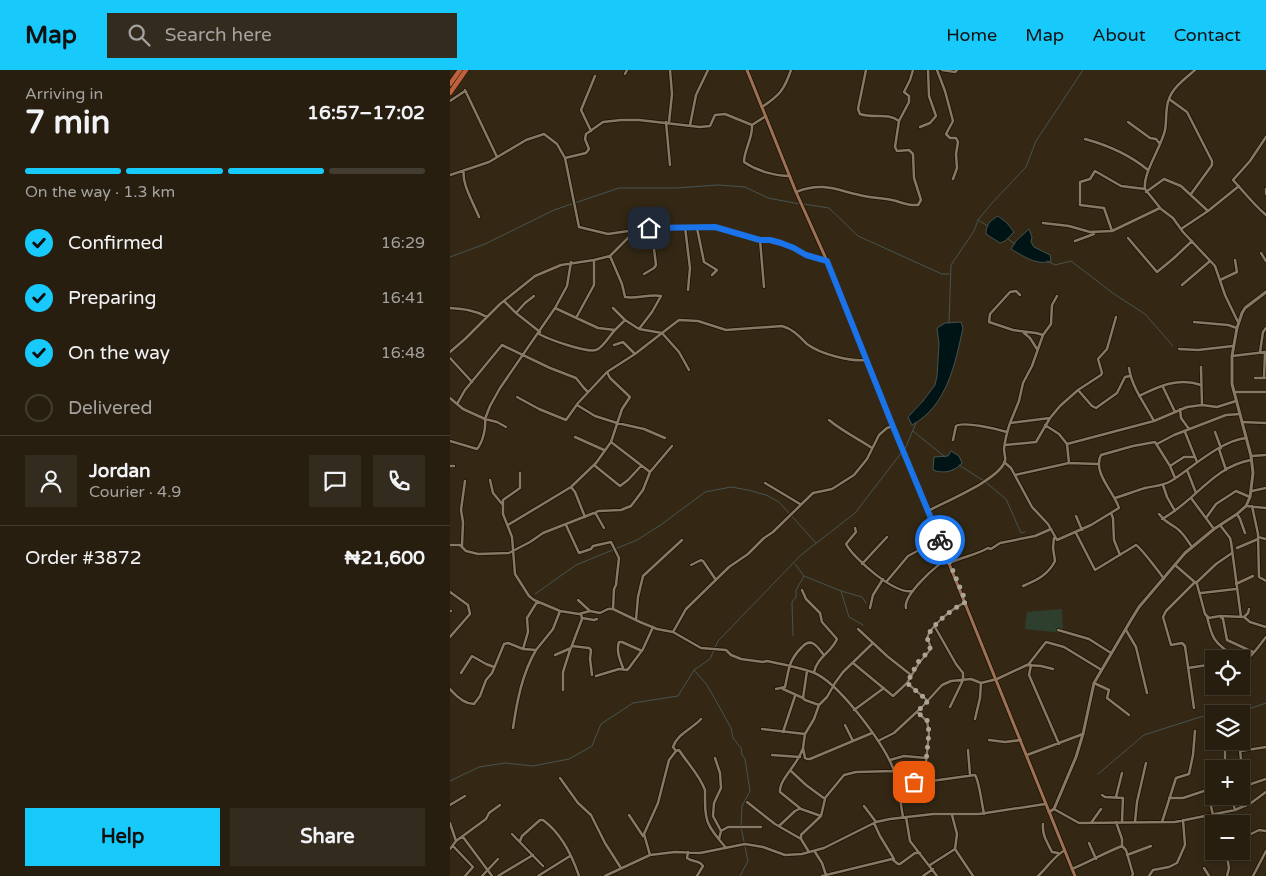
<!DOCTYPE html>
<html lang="en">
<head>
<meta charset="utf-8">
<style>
  body { margin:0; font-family:"Varela Round",sans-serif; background:#332b1e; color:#f1f3f6; height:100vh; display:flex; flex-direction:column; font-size:19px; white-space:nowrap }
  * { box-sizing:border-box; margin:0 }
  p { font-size:16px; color:#a4a29f }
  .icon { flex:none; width:28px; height:28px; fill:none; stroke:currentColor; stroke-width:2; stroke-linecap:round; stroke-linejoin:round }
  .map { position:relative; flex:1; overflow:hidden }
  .details { display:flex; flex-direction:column; background:#271e10; width:450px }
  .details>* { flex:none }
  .tools { position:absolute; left:755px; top:580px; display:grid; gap:10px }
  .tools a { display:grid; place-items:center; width:45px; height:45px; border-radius:0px; background:#271e10; box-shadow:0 2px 8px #0003,0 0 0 1px #433c30; font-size:25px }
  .pin { position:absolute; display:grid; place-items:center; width:42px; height:42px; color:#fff; margin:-21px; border-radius:10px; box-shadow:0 2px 8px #0006 }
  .courier { position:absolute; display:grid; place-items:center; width:50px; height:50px; margin:-25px; border:4px solid #1a73e8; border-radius:50%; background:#fff; color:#222; box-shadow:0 1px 6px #0007 }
  .summary em { font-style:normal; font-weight:700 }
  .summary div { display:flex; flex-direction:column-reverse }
  .summary { display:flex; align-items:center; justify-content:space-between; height:85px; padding:0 25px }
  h1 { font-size:32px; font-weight:700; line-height:38px }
  .bar { display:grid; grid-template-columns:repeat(4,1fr); gap:8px 5px; align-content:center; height:60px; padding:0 25px }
  .bar i { height:6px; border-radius:4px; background:#433c30 }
  .bar .active { background:#17cafb }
  .bar p { grid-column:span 4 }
  .line { display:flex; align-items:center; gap:12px; padding:0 25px; border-top:1px solid #433c30 }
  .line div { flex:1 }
  .round { display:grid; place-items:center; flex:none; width:52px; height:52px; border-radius:0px; background:#332b1e }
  ol { padding:0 25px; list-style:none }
  li { display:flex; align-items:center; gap:15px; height:55px }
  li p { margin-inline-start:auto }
  li .icon { padding:5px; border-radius:50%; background:#17cafb; color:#111; stroke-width:4 }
  li:last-child { color:#a4a29f }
  li i { width:28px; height:28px; border:2px solid #433c30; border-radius:50% }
  .primary-button { display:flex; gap:10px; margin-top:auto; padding:10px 25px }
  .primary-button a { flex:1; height:58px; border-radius:0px; background:#17cafb; color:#111; font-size:20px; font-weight:700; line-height:58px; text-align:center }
  .primary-button a+a { background:#332b1e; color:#f1f3f6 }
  header { display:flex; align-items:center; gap:30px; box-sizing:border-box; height:70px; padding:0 25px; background:#17cafb; color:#111 }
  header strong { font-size:24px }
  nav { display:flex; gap:28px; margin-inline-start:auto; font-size:18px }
  .search { width:350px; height:45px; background:#332b1e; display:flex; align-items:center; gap:12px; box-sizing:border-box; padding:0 18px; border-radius:0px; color:#a4a29f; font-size:19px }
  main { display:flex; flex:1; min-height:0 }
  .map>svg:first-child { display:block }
  .green { fill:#2e402d }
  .water { fill:#001415; stroke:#475350 }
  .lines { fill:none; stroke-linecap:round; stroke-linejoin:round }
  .stream { stroke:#475350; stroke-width:1 }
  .minor-casing { stroke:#1b1001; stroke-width:4 }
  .tertiary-casing { stroke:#1b1001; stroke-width:4.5 }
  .secondary-casing { stroke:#1b1001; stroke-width:4.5 }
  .trunk-casing { stroke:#1b1001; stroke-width:5.5 }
  .minor { stroke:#877964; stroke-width:2.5 }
  .tertiary { stroke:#877964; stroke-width:3 }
  .secondary { stroke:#9c7156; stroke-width:3 }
  .trunk { stroke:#c0623f; stroke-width:4.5 }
  .done { stroke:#aca495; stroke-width:5; stroke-dasharray:0 9 }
  .route { stroke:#1a73e8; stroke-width:6 }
</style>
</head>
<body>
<header>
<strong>Map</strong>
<div class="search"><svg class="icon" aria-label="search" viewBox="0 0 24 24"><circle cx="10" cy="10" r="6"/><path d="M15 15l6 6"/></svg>Search here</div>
<nav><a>Home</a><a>Map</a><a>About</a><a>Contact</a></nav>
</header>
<main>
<section class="details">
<div class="summary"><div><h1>7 min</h1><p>Arriving in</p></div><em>16:57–17:02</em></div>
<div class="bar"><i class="active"></i><i class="active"></i><i class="active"></i><i></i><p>On the way · 1.3 km</p></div>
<ol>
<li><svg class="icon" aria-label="check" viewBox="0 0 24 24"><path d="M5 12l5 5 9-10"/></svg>Confirmed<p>16:29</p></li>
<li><svg class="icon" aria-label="check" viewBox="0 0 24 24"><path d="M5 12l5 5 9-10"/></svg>Preparing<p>16:41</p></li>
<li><svg class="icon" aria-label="check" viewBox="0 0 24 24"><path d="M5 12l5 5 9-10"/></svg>On the way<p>16:48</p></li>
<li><i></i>Delivered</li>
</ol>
<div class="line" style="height:90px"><a class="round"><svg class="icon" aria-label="person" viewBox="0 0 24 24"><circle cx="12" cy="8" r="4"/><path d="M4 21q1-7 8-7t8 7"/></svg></a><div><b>Jordan</b><p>Courier · 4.9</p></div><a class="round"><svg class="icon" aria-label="chat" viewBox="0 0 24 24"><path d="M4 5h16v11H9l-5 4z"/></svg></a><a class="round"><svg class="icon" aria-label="phone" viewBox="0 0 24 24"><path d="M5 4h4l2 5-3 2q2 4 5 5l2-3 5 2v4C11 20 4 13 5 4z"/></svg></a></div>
<div class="line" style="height:65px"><div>Order #3872</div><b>₦21,600</b></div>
<div class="primary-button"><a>Help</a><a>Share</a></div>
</section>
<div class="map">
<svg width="816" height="806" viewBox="0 0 816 806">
  <rect width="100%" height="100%" fill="#342815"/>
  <!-- green -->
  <path class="green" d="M612,539L613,563L575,559L577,542Z"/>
  <!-- water -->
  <path class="water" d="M548,146L557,153L564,162L555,171L550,173L536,164C536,154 540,151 548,146Z
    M579,159L582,167L581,172L584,177L600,185L601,191C587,196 573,186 561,179L566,171Z
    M511,252L513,258C505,294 497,336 462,355L458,347L473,331L485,315L487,306L489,274L487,258L495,253Z
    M501,381L509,386L512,393C504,402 493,404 483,400L484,387L498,386Z"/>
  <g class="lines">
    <!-- stream -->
    <path class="stream" d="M354,134L379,138L408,166L492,204H499
      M528,150L538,156
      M558,169L565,174
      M0,187L35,174L104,140L169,118H226L268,115L295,117L318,128L350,134
      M597,191L605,195L621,191L664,224L695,244L723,276
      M499,253L501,195L524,161L528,150L542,133L576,97L586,71L633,0
      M463,361L495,387
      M455,379L466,353
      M509,395L534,411L556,429L571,463L575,462
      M345,494L354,506L391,521L399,547L413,555
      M391,521L412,527L416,533
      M85,524L126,495L187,470L212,454L255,422L281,417L298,420L316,425L329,432L366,473
      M343,566L342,532L346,527V520L354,506
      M244,600L257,615L265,629L281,658L283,668L291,678L292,685L295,689L300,721L292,736L291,757L298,791L290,806
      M774,644L793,641L816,633
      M648,704L694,665L750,647L764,645
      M0,711L29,697L55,693L83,696L119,689L142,676L151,654L183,633L228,626L244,600L260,589L268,571L351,485L405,443L452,382"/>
    <!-- minor casing -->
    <g class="minor-casing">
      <path id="minor" d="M487,0L495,21L503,51L496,64L500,68H506L508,72L506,84L507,98L503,109
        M492,0L505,2L507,0
        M745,0C736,8 723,17 719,29C715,38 717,50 715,60C711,78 693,102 695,119L711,139L723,148L733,162L765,196L775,225L788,252
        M175,4L177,0
        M15,20L47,87
        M719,29L737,42L762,91V95L741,124
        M0,31L15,21
        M312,37C330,25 334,20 341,0
        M449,51L459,32V26L454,22L460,10L463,0
        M216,52L220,95
        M219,52L222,24L220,0
        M678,52L700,68L706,69L710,74
        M240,55L246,25L258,0
        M302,55C303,68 294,80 294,92C307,101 325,106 340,106
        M470,57L480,53L486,46L479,26L478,0
        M141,61L131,40L145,6
        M816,67L800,91L783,110C794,122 804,135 816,145
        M635,69C657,75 680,85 698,100
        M115,88L129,157L158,164L199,158L265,157L310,170H320L331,173L344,178L356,185L377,191
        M14,100C11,113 24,134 29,147
        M0,105L39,92L76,70L94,64L107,74L115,88L136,83L139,79L135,69L136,64L153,52L171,50H189L250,57L260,56L265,45L275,44L302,55L316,46
        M816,119V124
        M346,122C374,111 388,121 414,126C423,128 433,128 442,130C451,132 458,136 468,135L471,130L464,108L463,84L459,80L447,81L445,77L449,51C437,42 424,49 410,44L408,39L416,0
        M696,122L714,109L731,116L758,141
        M593,153L619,156L640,162L662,161L710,138
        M235,157L240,198L238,220
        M247,158L254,192L267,200L262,205
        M731,159L758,141L789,116
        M662,161L654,138L630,135V112L640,109L645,101L671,116L695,119
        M678,168L707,202L724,188L742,171
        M310,170L314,217
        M625,171L644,164
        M811,183L816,191
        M160,186L172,214L175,227C186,229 199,224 211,226L202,242L189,259
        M194,204L204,198L206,195L204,179L205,158
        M770,210L787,202L785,190
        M732,215L760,191
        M570,225L566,221L560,222L540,244L539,252L563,260L586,263L593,265
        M54,231L66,243L90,262
        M0,238C13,239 25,240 37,247
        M105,238L148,258L165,260L175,250L189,259L212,263
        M163,238L175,250
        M66,243L75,233L84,226
        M126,248L144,215V190
        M744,252L778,255L787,258
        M574,263L580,268L587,279
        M89,264C98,269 136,283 146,280C153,278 160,265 165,260
        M164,275L173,272L185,284
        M729,279L748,280L783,276
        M0,282L15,269L50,234L85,206L111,195L144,190L160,186L185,161
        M810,282L813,262L816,258
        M782,286L816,282
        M0,288L22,312
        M751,297L752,335
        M679,298C682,318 695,334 704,351
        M239,300L229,282L212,263L229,250L248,251L276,260L332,256C343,259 349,266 357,274C370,284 401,292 417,290
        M805,308H815
        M814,308L815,282
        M713,317L725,342
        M628,320L642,336L646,338L667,323L675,307L680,306
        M784,322H816
        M689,326C709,316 729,307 751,315
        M67,327L89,339L116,350L128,333L157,302L185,284L212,263
        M0,328L13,339L35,349L40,336L50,318L105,238L117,216L121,192
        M7,334L15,320L52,275L100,298L126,308L134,318L138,322
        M127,335L145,346L167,353L194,359L215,368
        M730,339L731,348L739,359
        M379,350C392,361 407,368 422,378
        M792,352L816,353
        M560,353L569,331L573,313L582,296L593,265L601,254L602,235L607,226
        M595,355L609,364L617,374L619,393
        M735,362L747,392
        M765,362L771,378
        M125,367L154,380
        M503,370L506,356C514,351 547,359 557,362
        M0,371L27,379C33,372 36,358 35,349L47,352L56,357
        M161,372L200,402
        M617,374L704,351L737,337L752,335L767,337L786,331
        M707,374L724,365L776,345L790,344
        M555,375L586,372L600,348
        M769,379L776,400
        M801,386L816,385
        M554,392L561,398L582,437L598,454L607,470L641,455L669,438C664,422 642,402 651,385L683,376L705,372L720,396L725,408
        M144,395L170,416L178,410L191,396
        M0,396H4
        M720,396L734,387H745
        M737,400L746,423
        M70,403V418L53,430V444L62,467L65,504L79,526L84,530L110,541L129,544L140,541L150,543L158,539H163L190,552L207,559L223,562L251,578L276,580L281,585L291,589L313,592L317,591C332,594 348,597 362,602C388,611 433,673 443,698C449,713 450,731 453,747
        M565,405L619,393L648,394
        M40,410L43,423L53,435
        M315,413L350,434
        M713,415L717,427L725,441
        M121,417L125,422L135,447
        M802,421L816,418
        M665,428C675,425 685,421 695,418C704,416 713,416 721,411C743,397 770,371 796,368
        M741,428L764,459
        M796,436L816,438
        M802,436L808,464L809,507L816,511
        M478,441C496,431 549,410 555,391C556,388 554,383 554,379C555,370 557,362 560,353L600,348L610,336L628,320L651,305L652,303L648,289L657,279L666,247
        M145,443L148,441L171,440L181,436L193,420L200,402L222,376
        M661,443L663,448L664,470L670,485
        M709,444C715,452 717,452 725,457C733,462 737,470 742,477
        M787,444L790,449L795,463
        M626,446L632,460
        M756,448L766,434L786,421L800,427
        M712,449C744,432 764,396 801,390
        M58,455L121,417L146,393L161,372L172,339L180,327L160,308L157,302
        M116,455L129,483L141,479L143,476L161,472L169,488L166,515L164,519L163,539
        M770,455L780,468L781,472L791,547
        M405,458L406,462L396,474C404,489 445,525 463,521
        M626,463L645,500L686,475C690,477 710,503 714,509
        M808,467L816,469
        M0,475H10L16,481L28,484L59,483L80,472L93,463L144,443L146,444L154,458
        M12,476L13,452L11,440L15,411
        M787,478L808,469
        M500,493C512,487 526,485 538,478L541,479L550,473L585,466L601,459
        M412,494L437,467
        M241,495L251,490L253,491L266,510
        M725,495L747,514L755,544L759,548L770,546L794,547L798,543L799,539
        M437,511L458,486L490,469
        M746,513L766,494L782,483
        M786,514L803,506
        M573,516C587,510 598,505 605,491L603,478L604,468
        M352,520L356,529L370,543L372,552L387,569C381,583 368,586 364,602
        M0,522L18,535L20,544L0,567
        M751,523L786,519
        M128,530L140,541
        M420,538L423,525L433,509
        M456,538C453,525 486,495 498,489
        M0,541H1
        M757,547C759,553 760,560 763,566C766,574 789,593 798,588C804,584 811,573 816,567
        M771,547L773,549L777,570L803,582
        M794,547L800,552L816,557
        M132,548L144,550L147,549
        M186,550L188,527L193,506L232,470
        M485,557L506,594L513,603V610L500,637
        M408,559L437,586L461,605
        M608,560L639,569L661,583
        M676,560L686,577L697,623
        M223,562L236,539L279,497L298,484L314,468L323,462L363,423L382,419L404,405L417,389L429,365L437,358L443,356
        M122,576L139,578L141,580L140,589L142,605
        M86,580L103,559L110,541
        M779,583L782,589
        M105,585L121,578L132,549L131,544
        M403,593L443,626L457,613
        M578,595L596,572L614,577L650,599
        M581,595L579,605L609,674
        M173,598C170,590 166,581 169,572H172L192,581
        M738,598L764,594
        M357,601L353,628L355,630L369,635
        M11,603L22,586L36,594L44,597
        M146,606L169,599L177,600L179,598L193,579L203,557
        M644,613L659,620L657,628L679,645
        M0,619C6,626 14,634 24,634L30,626L36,610L42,603L54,574L58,573L73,579
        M326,619L335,617C339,600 338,591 352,577C361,567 367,576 373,584
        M333,619L353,628
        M113,620V602L120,580
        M478,631L457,613L469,593L480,580V575L477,568C481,555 503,538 516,532
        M744,638L735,576L732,573L721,575L713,547L716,541L745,512
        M404,640L434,618
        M467,642L477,651L479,663L474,712
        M525,649L530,628L531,613
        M395,655L403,671
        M63,658C67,631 72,604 86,580L73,579L78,562L77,548L87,532
        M312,659L355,664
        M333,662L345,626
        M422,663L360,689H357L355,688L353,678L355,664L364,649L369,635L377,627L385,613L393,602L423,573
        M539,670L555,672L571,670
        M428,671L444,663L472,637L492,615L501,611L521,609L531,613L547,609L577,595L591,596L603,599
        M789,671L796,736
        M352,680C349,693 329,709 330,722L351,739L371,746
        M518,680L520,705
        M226,681L223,677C228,663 242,659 251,649
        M791,681L816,677
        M322,685L350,687
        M577,685L633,664
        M265,688L270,703L271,718L264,733L263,746L271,761
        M440,690L454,686L476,688
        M775,699V671
        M341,701L356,715L375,729L371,746L353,763L351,765V769
        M110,708L128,733L141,745L155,773L171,798
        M447,712H474L525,705C529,710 532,735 534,744
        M756,715L763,745
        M795,716L816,709
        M652,725L655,727L673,728L672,752
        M781,726L785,740
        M666,727L672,703
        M375,728L394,705L406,702L444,701
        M719,728H733L757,720
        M297,732L325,754L351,769L359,782
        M0,735L15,726
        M414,736L426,752
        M604,739L629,753L725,752L785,740L801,733L816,722
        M179,745L193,766
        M502,745L507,764L505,779L523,806
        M456,747L460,771L487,806
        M666,752L672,769V776L676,780L683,804L682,806
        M685,752L687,732L696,693
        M712,752L726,708L739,704L743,685L745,661
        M0,753L6,771L0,779
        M424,753L430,766L444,789
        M641,753L651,739
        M593,754C592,765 597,772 602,782L608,783
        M768,754L769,744
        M329,756L345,741L349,739
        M62,764L93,796
        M13,767L42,806
        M269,769L271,761L278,757H311
        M791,769L809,760L816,761
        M6,771L36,749L39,743L50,735
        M70,771L72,766L90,750H93C112,764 122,785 129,806
        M639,773L646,789
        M3,776L23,797L15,806
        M776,781L779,798L777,806
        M238,782L237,788C242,792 250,790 253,796L247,806
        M365,782L372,793L376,805
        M200,785L194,764L208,733L219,690L226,681L229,680C238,694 249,704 255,720C255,752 255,753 276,778
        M677,785L701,776
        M480,795L505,779
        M754,798L759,806
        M622,799C639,792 654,783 672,776
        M32,806L48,789
        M48,806L83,785
        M88,806L120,786
        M155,806L200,785L225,782L250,783L295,774L313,777L335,785L352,784L374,778L426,752L440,749L483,744H529L595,734
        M372,806L442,789L448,794H450L465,783H470
        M473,806L483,799
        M588,806C597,798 604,786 615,780
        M699,806L703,800L719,797L727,793L735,775L733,750
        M803,806L816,781"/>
    </g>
    <!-- tertiary casing -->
    <g class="tertiary-casing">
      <path id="tertiary" d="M599,742L604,739L626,687L633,664L644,613L681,550L689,537L735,483L764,459L787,444L796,436L800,427L803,403L801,386L782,314V286L787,258L792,243L795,238L816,222"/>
    </g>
    <!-- secondary casing -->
    <g class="secondary-casing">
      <path id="secondary" d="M297,0L346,122L377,191L625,806"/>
    </g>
    <!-- trunk casing -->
    <g class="trunk-casing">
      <path id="trunk" d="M0,14L10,0
        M0,23L16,0"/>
    </g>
    <!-- minor -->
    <use href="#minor" class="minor"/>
    <!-- tertiary -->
    <use href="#tertiary" class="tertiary"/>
    <!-- secondary -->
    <use href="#secondary" class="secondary"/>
    <!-- trunk -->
    <use href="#trunk" class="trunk"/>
  </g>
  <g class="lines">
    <!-- done -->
    <path class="done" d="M464,712H474L479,662L477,650L467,642L478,631L457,613L468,592L480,580V575L477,568C481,555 503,538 516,532L490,470"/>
    <!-- route -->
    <path class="route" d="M199,158L265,157L310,170H320L331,173L344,178L356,185L377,191L444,359L490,470"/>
  </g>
</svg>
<div class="tools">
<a><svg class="icon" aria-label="locate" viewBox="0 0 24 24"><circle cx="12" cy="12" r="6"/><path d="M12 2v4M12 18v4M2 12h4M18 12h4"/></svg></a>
<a><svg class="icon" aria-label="layers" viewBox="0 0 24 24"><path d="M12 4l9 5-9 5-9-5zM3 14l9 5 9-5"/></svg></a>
<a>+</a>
<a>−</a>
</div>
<div class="pin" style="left:464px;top:712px;background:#ea580c"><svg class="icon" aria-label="bag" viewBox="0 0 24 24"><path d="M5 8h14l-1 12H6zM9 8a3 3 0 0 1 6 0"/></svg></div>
<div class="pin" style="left:199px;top:158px;background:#1f2937"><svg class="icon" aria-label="home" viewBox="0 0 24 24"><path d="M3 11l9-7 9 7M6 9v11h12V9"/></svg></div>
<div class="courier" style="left:490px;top:470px"><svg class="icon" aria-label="bike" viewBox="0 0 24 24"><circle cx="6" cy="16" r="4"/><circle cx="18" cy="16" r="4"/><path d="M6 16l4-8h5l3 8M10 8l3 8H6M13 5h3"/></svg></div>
</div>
</main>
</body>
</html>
